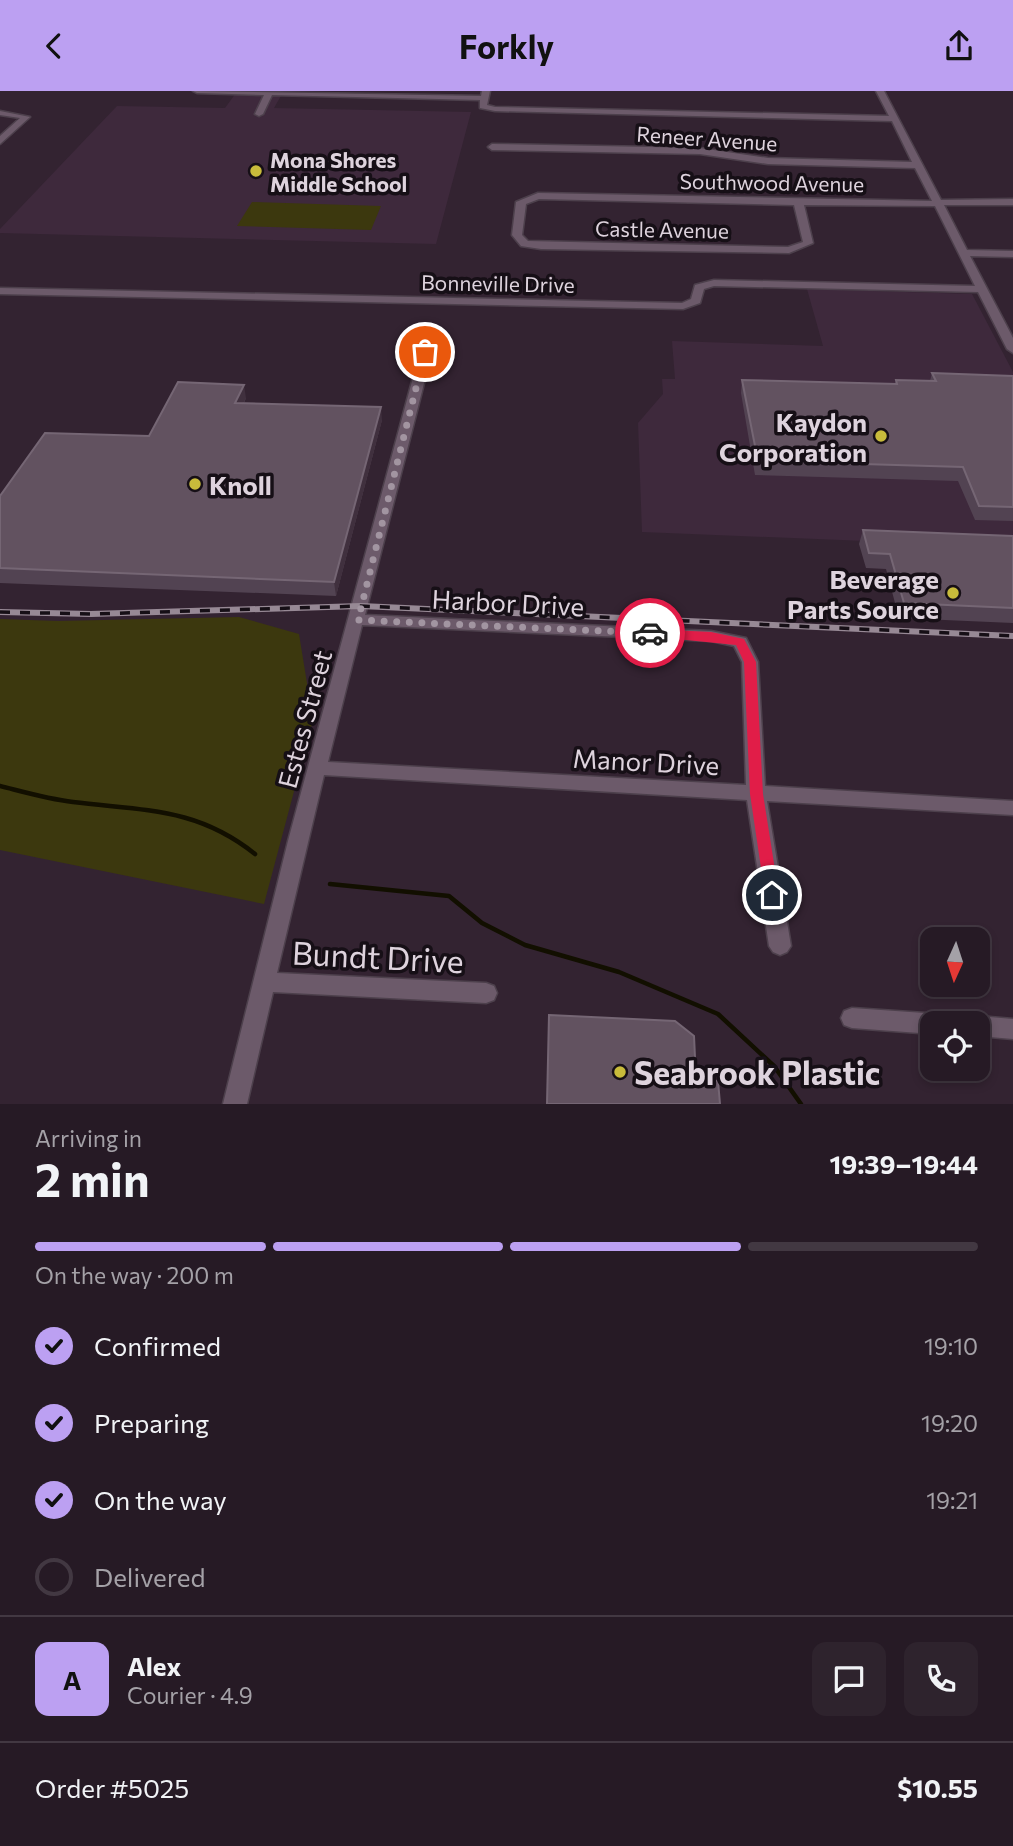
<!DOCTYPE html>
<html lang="en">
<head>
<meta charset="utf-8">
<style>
  body { margin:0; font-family:Commissioner,sans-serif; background:#2e232d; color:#f1f3f6; height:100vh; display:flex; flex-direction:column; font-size:26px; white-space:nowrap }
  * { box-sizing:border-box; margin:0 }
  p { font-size:23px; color:#a4a1a7 }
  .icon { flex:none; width:38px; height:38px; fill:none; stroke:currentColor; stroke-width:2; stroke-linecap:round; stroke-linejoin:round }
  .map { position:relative; height:1013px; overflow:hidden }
  .side { display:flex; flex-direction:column; background:#261a25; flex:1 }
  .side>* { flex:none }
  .needle { width:46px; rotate:183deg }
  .fabs { position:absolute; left:920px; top:836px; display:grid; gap:14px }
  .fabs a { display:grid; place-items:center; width:70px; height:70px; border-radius:14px; background:#261a25; box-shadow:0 4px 10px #0003,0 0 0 2px #423842; font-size:35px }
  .pin { position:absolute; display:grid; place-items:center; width:60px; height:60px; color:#fff; margin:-30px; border:4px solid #fff; border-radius:50%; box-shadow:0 2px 7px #0007 }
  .courier { position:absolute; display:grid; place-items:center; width:70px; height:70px; margin:-35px; border:5px solid #e11d48; border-radius:50%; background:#fff; color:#222; box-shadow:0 2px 9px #0007 }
  .overview em { font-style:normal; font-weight:700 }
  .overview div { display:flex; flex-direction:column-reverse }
  .overview { display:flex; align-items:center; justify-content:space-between; height:119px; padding:0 35px }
  h1 { font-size:46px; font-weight:700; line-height:52px }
  .bar { display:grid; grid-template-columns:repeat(4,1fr); gap:10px 7px; align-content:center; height:84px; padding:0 35px }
  .bar i { height:9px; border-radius:5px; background:#423842 }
  .bar .selected { background:#bca0f2 }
  .bar p { grid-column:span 4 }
  .line { display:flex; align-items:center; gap:18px; padding:0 35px; border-top:2px solid #423842 }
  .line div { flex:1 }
  .round { display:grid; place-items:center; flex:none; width:74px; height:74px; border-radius:14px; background:#2e232d }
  ol { padding:0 35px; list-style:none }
  li { display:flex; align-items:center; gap:21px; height:77px }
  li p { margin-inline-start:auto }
  li .icon { padding:7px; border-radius:50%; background:#bca0f2; color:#111; stroke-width:4 }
  li:last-child { color:#a4a1a7 }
  li i { width:38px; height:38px; border:4px solid #423842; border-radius:50% }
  header { display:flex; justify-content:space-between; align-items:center; height:91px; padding:0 35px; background:#bca0f2; color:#111; font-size:32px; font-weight:700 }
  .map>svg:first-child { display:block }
  .built { fill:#3e293c }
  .green { fill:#3c380e }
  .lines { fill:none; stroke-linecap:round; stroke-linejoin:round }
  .stream { stroke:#120f00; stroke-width:4.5 }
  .minor-casing { stroke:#4d404c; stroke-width:3 }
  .minor { fill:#6c5a6a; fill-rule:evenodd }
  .rail-casing { stroke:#978995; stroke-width:6 }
  .rail { stroke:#160f16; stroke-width:3.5; stroke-dasharray:10; stroke-linecap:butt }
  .wall { fill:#524352 }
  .shaded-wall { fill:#40303e }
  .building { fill:#625260; stroke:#756674; stroke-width:2 }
  .route { fill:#e11d48 }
  .done { stroke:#a295a1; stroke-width:7; stroke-dasharray:0 12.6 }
  .poi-dot { fill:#c8bb3b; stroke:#160f16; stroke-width:2.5 }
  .labels { text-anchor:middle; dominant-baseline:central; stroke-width:7; stroke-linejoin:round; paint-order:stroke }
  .far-street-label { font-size:21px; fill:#ded3dd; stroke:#160f16 }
  .far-poi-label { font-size:21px; font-weight:bold; fill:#ded3dd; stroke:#160f16; text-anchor:start }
  .poi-label { font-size:26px; font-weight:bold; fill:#ded3dd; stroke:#160f16; text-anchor:end }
  .street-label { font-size:26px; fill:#ded3dd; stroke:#160f16 }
  .near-street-label { font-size:32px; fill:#ded3dd; stroke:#160f16 }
  .near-poi-label { font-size:32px; font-weight:bold; fill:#ded3dd; stroke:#160f16; text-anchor:start }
</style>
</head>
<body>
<header><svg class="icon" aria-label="back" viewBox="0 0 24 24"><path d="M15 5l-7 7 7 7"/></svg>Forkly<svg class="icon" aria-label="share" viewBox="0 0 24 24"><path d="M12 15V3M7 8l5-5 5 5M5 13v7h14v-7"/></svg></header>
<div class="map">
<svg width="1013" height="1013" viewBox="0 0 1013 1013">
  <rect width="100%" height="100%" fill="#332331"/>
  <!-- built -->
  <path class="built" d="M236,2L282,3L274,17L471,21L436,153L0,142V138L117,15L225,17Z
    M807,198L972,203L1013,281V456L642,441L638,332L663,303L662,288H675L672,250L823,255Z"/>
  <!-- green -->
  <path class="green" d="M252,111L380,115H381L371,139L237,135Z
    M239,526L299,543L313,629L264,813L0,759V528L58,530Z"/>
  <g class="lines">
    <!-- stream -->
    <path class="stream" d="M0,695C24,701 48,708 73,711C144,720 196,716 255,763
      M330,793L449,805L482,832L525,854L619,881L718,923L774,975L801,1013"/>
    <!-- minor casing -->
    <g class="minor-casing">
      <path id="minor" d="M193,0L481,5L482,0H490L487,14L495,16L889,25L876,0H884L941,109L1013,108V114H944L967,159L1013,160V166L970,165L1013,247V262L1007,258L978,201L714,195L704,198L700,212L683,218L0,203V197L682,212L691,208L695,194L714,189L975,195L935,115L804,114L813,152L789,162L541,158L521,155L512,144L516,111L538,102L932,110L915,77L768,73L700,63L492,59L488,56L492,53L700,57L768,67L912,71L892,30L495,20L480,17V9L272,4L263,23L259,25L255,23L264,4L197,2ZM539,108L794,114L803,151L788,156L528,150L522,144L526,113Z
        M0,20L30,26L0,53V45L20,27L0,24Z
        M427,253L433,257L365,524L711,540L746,547L758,571L765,695L1013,710V724L767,710L791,855L787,861L780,864L773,861L769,855L747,709L324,684L277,882L486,892L494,895L497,902L494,909L486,912L273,901L247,1013H223L288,750L421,257ZM362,534L711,550L734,555L742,571L746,694L328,671Z
        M852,917L939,923L947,926L950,933H933V943L852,937L844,934L841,927L844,920Z
        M978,925L1013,928V948L978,945V933H968L970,928Z"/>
    </g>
    <!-- minor -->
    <use href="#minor" class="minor"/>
    <!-- rail casing -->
    <g class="rail-casing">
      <path id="rail" d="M0,521L91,523L361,515L1013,545"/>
    </g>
    <!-- rail -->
    <use href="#rail" class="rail"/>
  </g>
  <!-- wall -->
  <path class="wall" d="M932,282L1013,285V430L975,429L958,390L755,384L741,302L742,289L895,293L896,289L930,290Z
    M246,307L244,312L382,329L336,505L0,492V405L149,345Z
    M863,439L1013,445V532L899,527L886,478L866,477L859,453Z"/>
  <!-- shaded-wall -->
  <path class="shaded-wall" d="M244,294L246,307L237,325L235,312Z
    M381,316L382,329L336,505L334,491Z"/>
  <!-- building -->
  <path class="building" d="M932,282L1013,285V416L979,415L963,376L758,370L742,289L897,293L896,289L936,290Z
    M178,291L244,294L235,312L381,316L334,491L0,477V405L45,342L149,345Z
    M863,439L1013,445V517L904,512L890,463L869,462Z
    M549,924L675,930L694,945L696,988L718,990L720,1013H547Z"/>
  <!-- route -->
  <path class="route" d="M650,538L711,541L744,548L756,571L763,703L779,804L777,809H767L765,804L750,703L744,571L736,554L646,545L644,542Z"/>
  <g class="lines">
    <!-- done -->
    <path class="done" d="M425,261L358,529L650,542"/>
  </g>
  <!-- markers -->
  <g class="poi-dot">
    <circle cx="256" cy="80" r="7"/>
    <circle cx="881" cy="345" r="7"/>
    <circle cx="195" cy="393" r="7"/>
    <circle cx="953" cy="502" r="7"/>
    <circle cx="620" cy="981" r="7"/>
  </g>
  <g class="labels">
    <!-- far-street labels -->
    <g class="far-street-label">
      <text transform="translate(707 47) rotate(4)">Reneer Avenue</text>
      <text transform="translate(772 91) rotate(1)">Southwood Avenue</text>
      <text transform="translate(662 138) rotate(1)">Castle Avenue</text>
      <text transform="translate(498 192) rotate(1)">Bonneville Drive</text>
    </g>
    <!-- far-poi labels -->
    <g class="far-poi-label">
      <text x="270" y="68">Mona Shores<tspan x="270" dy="24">Middle School</tspan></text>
    </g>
    <!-- poi labels -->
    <g class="poi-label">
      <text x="867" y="330">Kaydon<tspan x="867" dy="30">Corporation</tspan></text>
      <text x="209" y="393" text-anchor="start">Knoll</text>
      <text x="939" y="487">Beverage<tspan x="939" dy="30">Parts Source</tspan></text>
    </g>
    <!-- street labels -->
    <g class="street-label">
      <text transform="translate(508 511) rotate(3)">Harbor Drive</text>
      <text transform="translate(304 628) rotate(-75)">Estes Street</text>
      <text transform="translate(646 670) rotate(3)">Manor Drive</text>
    </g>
    <!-- near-street labels -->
    <g class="near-street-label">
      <text transform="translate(378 865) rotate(3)">Bundt Drive</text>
    </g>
    <!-- near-poi labels -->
    <g class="near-poi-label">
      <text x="634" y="981">Seabrook Plastic</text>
    </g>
  </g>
</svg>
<div class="fabs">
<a><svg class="needle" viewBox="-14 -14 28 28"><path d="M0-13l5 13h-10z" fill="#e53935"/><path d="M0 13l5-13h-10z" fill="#a4a1a7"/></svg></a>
<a><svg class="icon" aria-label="locate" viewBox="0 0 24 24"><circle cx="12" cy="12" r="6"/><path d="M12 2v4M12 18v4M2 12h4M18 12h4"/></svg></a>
</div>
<div class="pin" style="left:425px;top:261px;background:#ea580c"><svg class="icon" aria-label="bag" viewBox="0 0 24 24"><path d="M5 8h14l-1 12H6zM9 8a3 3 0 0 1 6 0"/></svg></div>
<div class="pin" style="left:772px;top:804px;background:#1f2937"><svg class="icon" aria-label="home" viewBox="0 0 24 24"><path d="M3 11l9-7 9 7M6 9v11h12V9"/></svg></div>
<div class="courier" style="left:650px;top:542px"><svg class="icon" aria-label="car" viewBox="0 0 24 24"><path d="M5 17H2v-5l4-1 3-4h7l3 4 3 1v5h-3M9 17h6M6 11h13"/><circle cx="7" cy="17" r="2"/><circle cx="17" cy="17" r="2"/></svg></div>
</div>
<section class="side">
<div class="overview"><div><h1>2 min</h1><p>Arriving in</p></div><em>19:39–19:44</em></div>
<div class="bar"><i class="selected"></i><i class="selected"></i><i class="selected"></i><i></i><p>On the way · 200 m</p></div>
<ol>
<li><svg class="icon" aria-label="check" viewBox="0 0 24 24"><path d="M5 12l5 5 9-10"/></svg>Confirmed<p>19:10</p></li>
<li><svg class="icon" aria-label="check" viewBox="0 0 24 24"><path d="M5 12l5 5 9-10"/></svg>Preparing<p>19:20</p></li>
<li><svg class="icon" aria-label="check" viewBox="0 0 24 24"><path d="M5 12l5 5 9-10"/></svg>On the way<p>19:21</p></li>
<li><i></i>Delivered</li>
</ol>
<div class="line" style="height:126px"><b class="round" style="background:#bca0f2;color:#111">A</b><div><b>Alex</b><p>Courier · 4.9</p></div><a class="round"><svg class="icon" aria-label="chat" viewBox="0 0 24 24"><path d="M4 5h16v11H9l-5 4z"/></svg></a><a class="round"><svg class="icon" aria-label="phone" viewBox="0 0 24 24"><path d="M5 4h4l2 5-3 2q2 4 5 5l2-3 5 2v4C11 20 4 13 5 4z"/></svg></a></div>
<div class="line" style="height:91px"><div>Order #5025</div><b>$10.55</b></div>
</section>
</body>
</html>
